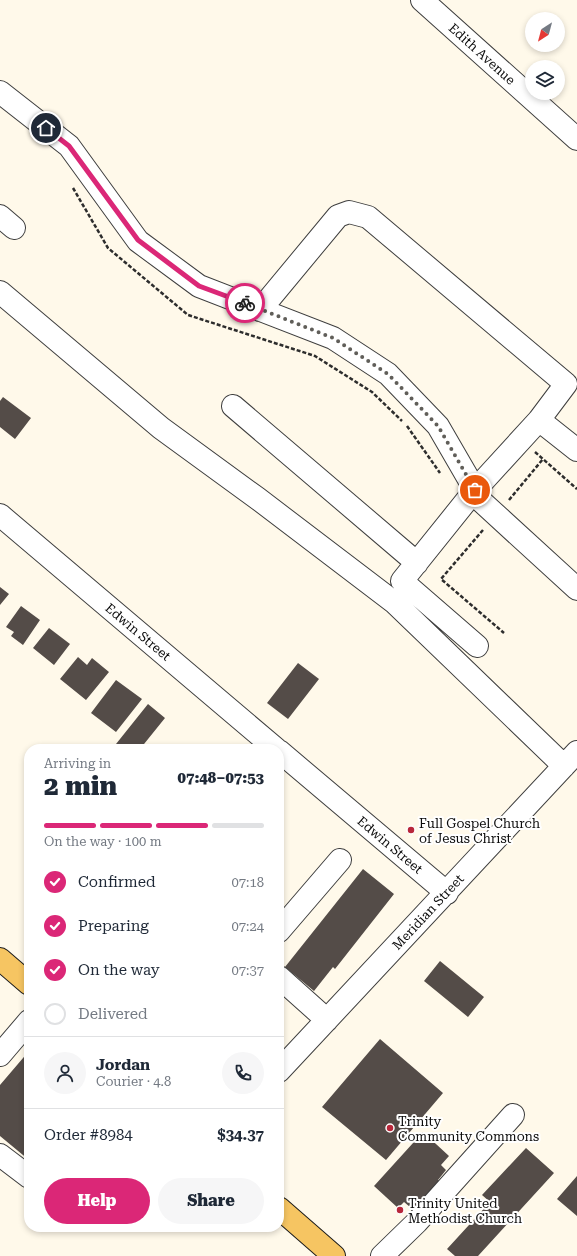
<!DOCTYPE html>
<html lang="en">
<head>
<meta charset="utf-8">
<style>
  body { margin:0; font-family:"Roboto Serif",serif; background:#f6f6f7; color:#1f2937; height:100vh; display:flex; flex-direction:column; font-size:15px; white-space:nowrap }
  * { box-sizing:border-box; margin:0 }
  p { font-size:13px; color:#747a83 }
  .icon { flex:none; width:22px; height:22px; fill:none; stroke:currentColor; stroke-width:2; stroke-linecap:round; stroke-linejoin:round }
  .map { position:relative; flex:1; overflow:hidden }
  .sheet { position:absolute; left:24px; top:744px; width:260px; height:488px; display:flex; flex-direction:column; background:#fff; border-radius:16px; box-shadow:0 2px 6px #0003 }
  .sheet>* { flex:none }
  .needle { width:26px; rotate:216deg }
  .fabs { position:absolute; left:525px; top:12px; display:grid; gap:8px }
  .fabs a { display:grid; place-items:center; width:40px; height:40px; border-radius:50%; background:#fff; box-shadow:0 2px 6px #0003; font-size:20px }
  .pin { position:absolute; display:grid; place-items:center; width:34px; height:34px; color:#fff; margin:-17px; border:2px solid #fff; border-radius:50%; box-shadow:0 1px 4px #0007 }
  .courier { position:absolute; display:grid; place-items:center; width:40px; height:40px; margin:-20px; border:3px solid #db2777; border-radius:50%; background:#fff; color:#222; box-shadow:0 1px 5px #0007 }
  .head em { font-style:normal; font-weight:800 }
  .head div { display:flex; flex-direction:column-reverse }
  .head { display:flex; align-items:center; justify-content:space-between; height:68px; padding:0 20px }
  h1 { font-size:26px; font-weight:800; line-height:30px }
  .bar { display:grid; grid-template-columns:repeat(4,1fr); gap:6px 4px; align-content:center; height:48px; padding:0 20px }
  .bar i { height:5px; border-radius:3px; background:#e0e1e3 }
  .bar .active { background:#db2777 }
  .bar p { grid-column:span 4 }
  .line { display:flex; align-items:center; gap:10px; padding:0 20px; border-top:1px solid #e0e1e3 }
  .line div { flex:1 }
  .round { display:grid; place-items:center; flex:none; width:42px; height:42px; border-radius:21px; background:#f6f6f7 }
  ol { padding:0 20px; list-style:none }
  li { display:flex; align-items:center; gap:12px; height:44px }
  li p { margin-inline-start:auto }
  li .icon { padding:4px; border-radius:50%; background:#db2777; color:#fff; stroke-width:4 }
  li:last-child { color:#747a83 }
  li i { width:22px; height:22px; border:2px solid #e0e1e3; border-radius:50% }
  .cta { display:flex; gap:8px; margin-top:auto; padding:8px 20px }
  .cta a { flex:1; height:46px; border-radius:24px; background:#db2777; color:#fff; font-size:16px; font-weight:800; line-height:46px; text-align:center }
  .cta a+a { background:#f6f6f7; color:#1f2937 }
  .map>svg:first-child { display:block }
  .building { fill:#544c48 }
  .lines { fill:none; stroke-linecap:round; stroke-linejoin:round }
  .minor-casing { stroke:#3e3e3e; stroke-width:24 }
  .major-casing { stroke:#1c1c1c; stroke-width:24 }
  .path { stroke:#2d2d2d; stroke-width:2.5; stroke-dasharray:4 2; stroke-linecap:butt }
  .minor { stroke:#fff; stroke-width:22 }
  .major { stroke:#f6c562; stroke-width:22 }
  .done { stroke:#605e59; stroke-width:4; stroke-dasharray:0 7.2 }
  .route { stroke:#db2777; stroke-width:5 }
  .poi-dot { fill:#b8263a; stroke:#fff; stroke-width:1.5 }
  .labels { text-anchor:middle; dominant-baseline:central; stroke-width:4; stroke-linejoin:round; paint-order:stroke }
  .street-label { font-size:13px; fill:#0b0b0b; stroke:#fff }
  .poi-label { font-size:13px; fill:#0b0b0b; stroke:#fff; text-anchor:start }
</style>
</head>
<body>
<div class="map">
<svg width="577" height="1256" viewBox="0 0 577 1256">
  <rect width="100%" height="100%" fill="#fff9ea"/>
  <!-- building -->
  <path class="building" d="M3,397L31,418L15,439L0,427V401Z
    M0,587L9,594L0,605Z
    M21,606L40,620L23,645L11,636L14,632L6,627Z
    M49,628L70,644L54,665L33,648Z
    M78,657L87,665L92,658L109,672L86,700L60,679Z
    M298,663L319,679L288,719L267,703Z
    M116,680L142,699L116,732L91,713Z
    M148,704L165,718L140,749H112Z
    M363,869L394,894L335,969L333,967L314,991L285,967Z
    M440,961L484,997L468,1017L424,981Z
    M380,1039L443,1093L386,1160L322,1107Z
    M29,1051V1160L0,1136V1085Z
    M423,1132L449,1156L441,1165L446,1170L438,1180L442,1183L416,1212L404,1202L398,1208L374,1186Z
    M526,1148L554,1173L478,1256H455L447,1249L490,1202L482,1195Z
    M577,1176V1216L557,1199Z"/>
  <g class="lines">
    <!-- minor casing -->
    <g class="minor-casing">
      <path id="minor" d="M422,0L577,139
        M0,92L69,146L138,241L199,286L333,338L388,374L438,426L482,502L577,589
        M0,216L14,228
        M0,292L161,428L257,498L395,603L564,766
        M260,310L338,216L349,212L368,217L566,384L539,420
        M233,406L417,563
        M0,515L276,749
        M477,646L402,581L475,490L539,420L577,450
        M279,751L447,893
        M279,931L340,860
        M279,977L327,1020
        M0,1055L29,1021
        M279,1071L577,752
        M0,1155L29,1177
        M382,1256L417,1222L513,1115"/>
    </g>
    <!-- major casing -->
    <g class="major-casing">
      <path id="major" d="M0,959L29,984
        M279,1208L334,1256"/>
    </g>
    <!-- path -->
    <path class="path" d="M73,188L108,248L188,315L315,356L372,392L402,421
      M407,426L440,473
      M535,452L577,489
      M509,500L543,459
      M483,530L441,579L504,633"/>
    <!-- minor -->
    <use href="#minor" class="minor"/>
    <!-- major -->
    <use href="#major" class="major"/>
  </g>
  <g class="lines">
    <!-- done -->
    <path class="done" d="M245,303L333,338L388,374L438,426L475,490"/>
    <!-- route -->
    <path class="route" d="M46,128L69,146L138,240L199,286L245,303"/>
  </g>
  <!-- markers -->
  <g class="poi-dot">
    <circle cx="411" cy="830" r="4"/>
    <circle cx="390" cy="1128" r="4"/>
    <circle cx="400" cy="1210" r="4"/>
  </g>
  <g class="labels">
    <!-- street labels -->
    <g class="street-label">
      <text transform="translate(482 54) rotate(42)">Edith Avenue</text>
      <text transform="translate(138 632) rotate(40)">Edwin Street</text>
      <text transform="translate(390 845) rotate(40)">Edwin Street</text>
      <text transform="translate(428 912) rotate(-47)">Meridian Street</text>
    </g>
    <!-- poi labels -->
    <g class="poi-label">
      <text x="419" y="823">Full Gospel Church<tspan x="419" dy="15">of Jesus Christ</tspan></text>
      <text x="398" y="1121">Trinity<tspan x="398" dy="15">Community Commons</tspan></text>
      <text x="408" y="1203">Trinity United<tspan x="408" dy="15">Methodist Church</tspan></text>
    </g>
  </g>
</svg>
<div class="fabs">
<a><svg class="needle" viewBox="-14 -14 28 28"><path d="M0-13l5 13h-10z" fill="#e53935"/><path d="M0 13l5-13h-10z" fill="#747a83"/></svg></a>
<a><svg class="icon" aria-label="layers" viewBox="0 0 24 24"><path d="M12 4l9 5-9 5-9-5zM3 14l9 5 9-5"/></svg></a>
</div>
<div class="pin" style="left:475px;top:490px;background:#ea580c"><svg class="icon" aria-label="bag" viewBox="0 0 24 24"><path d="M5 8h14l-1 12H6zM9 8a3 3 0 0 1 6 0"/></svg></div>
<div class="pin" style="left:46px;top:128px;background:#1f2937"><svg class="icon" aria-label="home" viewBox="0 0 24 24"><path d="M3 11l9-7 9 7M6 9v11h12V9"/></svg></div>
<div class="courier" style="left:245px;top:303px"><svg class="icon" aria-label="bike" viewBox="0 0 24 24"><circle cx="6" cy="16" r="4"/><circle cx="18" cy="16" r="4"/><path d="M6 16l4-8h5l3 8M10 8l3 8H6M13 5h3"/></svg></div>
<section class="sheet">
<div class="head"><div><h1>2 min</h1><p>Arriving in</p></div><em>07:48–07:53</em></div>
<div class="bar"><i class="active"></i><i class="active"></i><i class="active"></i><i></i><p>On the way · 100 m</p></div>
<ol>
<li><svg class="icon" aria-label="check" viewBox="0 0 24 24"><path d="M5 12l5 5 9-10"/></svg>Confirmed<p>07:18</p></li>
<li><svg class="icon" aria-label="check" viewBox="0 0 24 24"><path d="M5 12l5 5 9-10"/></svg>Preparing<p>07:24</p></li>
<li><svg class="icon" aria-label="check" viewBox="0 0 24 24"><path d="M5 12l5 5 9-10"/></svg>On the way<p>07:37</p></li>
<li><i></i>Delivered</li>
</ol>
<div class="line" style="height:72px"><a class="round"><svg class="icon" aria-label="person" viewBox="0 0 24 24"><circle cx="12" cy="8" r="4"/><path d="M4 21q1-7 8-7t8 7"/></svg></a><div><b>Jordan</b><p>Courier · 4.8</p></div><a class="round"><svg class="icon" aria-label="phone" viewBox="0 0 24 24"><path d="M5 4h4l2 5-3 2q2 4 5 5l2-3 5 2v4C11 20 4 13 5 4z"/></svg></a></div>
<div class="line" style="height:52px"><div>Order #8984</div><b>$34.37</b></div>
<div class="cta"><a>Help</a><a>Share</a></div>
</section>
</div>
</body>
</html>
